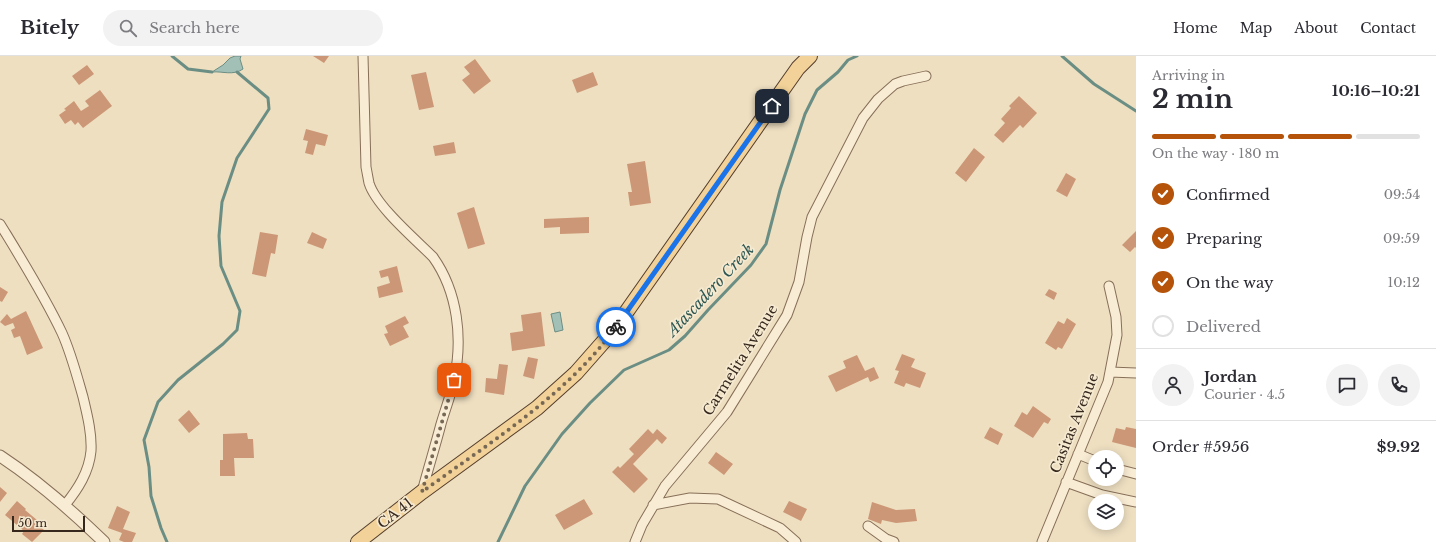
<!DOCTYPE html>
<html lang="en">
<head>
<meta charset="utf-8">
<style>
  body { margin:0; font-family:"Libre Baskerville",serif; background:#f2f2f3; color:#2b2b33; height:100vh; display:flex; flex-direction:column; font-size:15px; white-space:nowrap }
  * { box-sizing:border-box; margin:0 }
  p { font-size:13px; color:#7c7c81 }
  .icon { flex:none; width:22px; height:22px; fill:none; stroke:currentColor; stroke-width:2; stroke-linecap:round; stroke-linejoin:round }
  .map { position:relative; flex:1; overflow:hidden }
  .side { display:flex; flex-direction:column; background:#fff; width:300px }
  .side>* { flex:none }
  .controls { position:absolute; left:1088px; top:394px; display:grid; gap:8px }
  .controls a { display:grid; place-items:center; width:36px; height:36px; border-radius:50%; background:#fff; box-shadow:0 2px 10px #0003; font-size:20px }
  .scale { position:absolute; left:12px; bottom:10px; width:73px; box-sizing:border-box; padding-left:4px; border:2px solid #37281d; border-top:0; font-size:11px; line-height:14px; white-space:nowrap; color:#37281d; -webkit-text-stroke:3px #f5e9d0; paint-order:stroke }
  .pin { position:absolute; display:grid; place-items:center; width:34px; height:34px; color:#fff; margin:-17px; border-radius:8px; box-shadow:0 2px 6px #0006 }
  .courier { position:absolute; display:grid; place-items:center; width:40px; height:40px; margin:-20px; border:3px solid #1a73e8; border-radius:50%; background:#fff; color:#222; box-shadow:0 1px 5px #0007 }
  .headline em { font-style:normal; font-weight:700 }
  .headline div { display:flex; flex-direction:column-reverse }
  .headline { display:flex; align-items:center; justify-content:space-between; height:68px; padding:0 16px }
  h1 { font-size:26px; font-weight:700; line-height:30px }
  .bar { display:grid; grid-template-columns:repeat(4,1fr); gap:6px 4px; align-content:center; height:48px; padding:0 16px }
  .bar i { height:5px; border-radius:3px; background:#e1e1e2 }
  .bar .on { background:#b45309 }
  .bar p { grid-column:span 4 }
  .line { display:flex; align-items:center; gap:10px; padding:0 16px; border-top:1px solid #e1e1e2 }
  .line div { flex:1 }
  .round { display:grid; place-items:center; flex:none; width:42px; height:42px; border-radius:21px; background:#f2f2f3 }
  ol { padding:0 16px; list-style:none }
  li { display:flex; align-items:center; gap:12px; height:44px }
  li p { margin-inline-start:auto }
  li .icon { padding:4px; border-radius:50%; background:#b45309; color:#fff; stroke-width:4 }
  li:last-child { color:#7c7c81 }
  li i { width:22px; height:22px; border:2px solid #e1e1e2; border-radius:50% }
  header { display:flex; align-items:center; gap:24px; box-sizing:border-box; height:56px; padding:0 20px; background:#fff; border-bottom:1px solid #e1e1e2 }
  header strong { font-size:19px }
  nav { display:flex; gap:22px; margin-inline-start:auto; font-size:14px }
  .search { width:280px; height:36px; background:#f2f2f3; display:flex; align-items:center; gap:10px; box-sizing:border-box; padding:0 14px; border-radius:22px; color:#7c7c81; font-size:15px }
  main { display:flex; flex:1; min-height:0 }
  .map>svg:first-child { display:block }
  .water { fill:#a3c0b7; stroke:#6b8e84 }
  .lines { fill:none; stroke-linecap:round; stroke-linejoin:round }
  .stream { stroke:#6b8e84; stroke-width:3 }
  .building { fill:#cc9776 }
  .minor-casing { stroke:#876f58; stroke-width:11 }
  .tertiary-casing { stroke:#876f58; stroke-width:13 }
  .primary-casing { stroke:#553e2d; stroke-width:16 }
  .minor { stroke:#f9ecd4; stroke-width:9 }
  .tertiary { stroke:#f9ecd4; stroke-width:11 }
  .primary { stroke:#f2d298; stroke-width:14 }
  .done { stroke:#776856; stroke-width:4; stroke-dasharray:0 7.2 }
  .route { stroke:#1a73e8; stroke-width:5 }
  .labels { text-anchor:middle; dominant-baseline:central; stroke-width:3.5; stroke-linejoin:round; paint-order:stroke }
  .street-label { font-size:14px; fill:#37281d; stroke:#f5e9d0 }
  .water-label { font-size:15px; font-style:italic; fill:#2c5652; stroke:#f5e9d0 }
</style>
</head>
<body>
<header>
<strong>Bitely</strong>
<div class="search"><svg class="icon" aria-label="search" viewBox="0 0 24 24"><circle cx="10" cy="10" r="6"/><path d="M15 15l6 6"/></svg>Search here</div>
<nav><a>Home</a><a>Map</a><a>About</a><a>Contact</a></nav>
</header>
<main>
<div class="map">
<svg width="1136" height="486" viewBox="0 0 1136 486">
  <rect width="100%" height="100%" fill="#eedfc1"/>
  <!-- water -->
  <path class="water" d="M235,0H241L240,3L243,13C233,20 223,15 212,16L223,9L230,2Z
    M560,256L563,274L555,276L551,258Z"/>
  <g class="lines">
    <!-- stream -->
    <path class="stream" d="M172,0L188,13L212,16
      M1062,0L1094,28L1136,55
      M167,486L161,472L151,440L149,411L144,384L158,346L178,324L223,288L237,274L240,255L221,210L219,180L222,146L237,102L269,53L268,42L237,16
      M498,486L525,430L562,378L590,347L624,314L669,294L685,280L708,254L751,209L766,188L780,134L805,58L817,34L838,16L848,4L857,0"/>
  </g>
  <!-- building -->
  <path class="building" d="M313,0H329L324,7Z
    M475,3L491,25L474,38L462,24L470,18L464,11Z
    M87,9L94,18L79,29L72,20Z
    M426,16L434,51L419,54L411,19Z
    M593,16L598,29L577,37L572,24Z
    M100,34L112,50L83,72L78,66L75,69L71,64L65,68L59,59L66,54L64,53L74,45L81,55L89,50L85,45Z
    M1019,40L1037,57L1023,72L1020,69L1003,87L994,79L1005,67L1001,63L1011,52L1009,50Z
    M306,73L328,79L325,90L316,88L313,99L305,97L308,85L303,84Z
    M454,86L456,97L435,100L433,90Z
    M974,92L985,101L966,126L955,117Z
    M645,105L651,147L630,150L628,136H632L627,108Z
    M1066,117L1076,123L1067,141L1056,135Z
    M474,151L485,188L468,193L457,157Z
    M589,161V177L560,178V171L544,172V163Z
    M1136,175V192L1135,191L1130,196L1122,189Z
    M260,176L278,179L275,198L271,197L266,221L252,218Z
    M312,176L327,183L323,193L307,187Z
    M397,210L403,236L379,242L377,231L390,227L388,220L381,222L379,215Z
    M0,231L8,236L2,246L0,245Z
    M1049,233L1057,237L1054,244L1045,239Z
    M26,255L43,292L27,299L20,280L14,282L11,274L15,272L13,267L5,270L0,266L7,258L11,263Z
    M541,256L545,290L512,295L510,277L523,275L521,259Z
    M405,260L409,267L403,270L409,281L390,290L384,278L388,277L385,270Z
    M1067,262L1076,268L1062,293L1058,291L1056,294L1045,287L1058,265L1064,268Z
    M902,298L915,303L911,311L926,317L920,332L906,327L904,331L894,327L899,315L895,314Z
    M857,299L865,315L874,311L879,322L870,326L868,321L836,336L828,320L846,312L843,305Z
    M528,301L538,303L534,323L523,320Z
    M499,308L508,309L504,339L485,336L486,322L497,323Z
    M1033,350L1051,363L1048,368L1044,366L1033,382L1014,370L1022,356L1027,359Z
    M189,354L200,368L189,377L178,364Z
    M990,371L1003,378L998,389L984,382Z
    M1126,371L1136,373V392L1112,386L1116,372L1125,374Z
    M648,373L653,378L657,373L667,382L662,388L657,383L633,408L648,423L634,437L612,416L618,410L620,412L634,398L629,393Z
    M247,377L248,383H253L254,402H234L235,420H220V404H223V378Z
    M716,396L733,408L724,419L708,407Z
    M0,431L7,437L0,446Z
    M584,443L593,458L564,474L555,459Z
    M17,445L26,453L25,454L37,464L35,466L44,474L32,486L22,478L24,475L5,459Z
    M789,445L807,453L801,465L783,456Z
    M872,446L896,454L915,453L917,465L896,467L882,464L881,468L868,463Z
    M117,450L130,456L123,473L136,477L132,486H124L119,484L122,477L108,472Z"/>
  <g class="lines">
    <!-- minor casing -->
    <g class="minor-casing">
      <path id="minor" d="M363,0L366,111C367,116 368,122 369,127C376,150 415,183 433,201C458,236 463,283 454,324C451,339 445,354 441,368C435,391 428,413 422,436
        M0,168C22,204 44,239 62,277C71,297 77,320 83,341C87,358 92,377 91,395C89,416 78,433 65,449
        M1110,316L1136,317
        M1078,398L1095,405
        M1117,413L1136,418
        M1066,426L1102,439L1136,446
        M653,449L690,442L718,443L780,472L796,486
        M868,470L886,483L894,486
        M635,486L642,469L665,430L727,356L787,259L799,226L807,181L812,161L863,62L878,43L895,28L903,25L926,20
        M1042,486L1108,326L1117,279L1116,261L1109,230"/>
    </g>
    <!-- tertiary casing -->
    <g class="tertiary-casing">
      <path id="tertiary" d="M0,400C38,425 72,455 104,486"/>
    </g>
    <!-- primary casing -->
    <g class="primary-casing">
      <path id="primary" d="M358,486L422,436L537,352L576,317L613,275L798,12L810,0"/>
    </g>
    <!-- minor -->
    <use href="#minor" class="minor"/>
    <!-- tertiary -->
    <use href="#tertiary" class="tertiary"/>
    <!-- primary -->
    <use href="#primary" class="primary"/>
  </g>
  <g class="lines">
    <!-- done -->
    <path class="done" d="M454,324L422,436C489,387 568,338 616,271"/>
    <!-- route -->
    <path class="route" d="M616,271L772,50"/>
  </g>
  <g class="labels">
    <!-- street labels -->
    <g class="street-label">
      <text transform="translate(740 304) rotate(-58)">Carmelita Avenue</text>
      <text transform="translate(1074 367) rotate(-68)">Casitas Avenue</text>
      <text transform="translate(395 457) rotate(-38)">CA 41</text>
    </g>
    <!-- water labels -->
    <g class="water-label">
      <text transform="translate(710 234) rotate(-47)">Atascadero Creek</text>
    </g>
  </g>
</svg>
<div class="controls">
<a><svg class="icon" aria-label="locate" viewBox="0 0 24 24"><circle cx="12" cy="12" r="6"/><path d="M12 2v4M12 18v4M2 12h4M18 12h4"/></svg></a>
<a><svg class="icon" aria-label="layers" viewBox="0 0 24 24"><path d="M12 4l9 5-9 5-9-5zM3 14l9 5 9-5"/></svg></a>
</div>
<div class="scale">50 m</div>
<div class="pin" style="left:454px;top:324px;background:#ea580c"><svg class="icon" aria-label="bag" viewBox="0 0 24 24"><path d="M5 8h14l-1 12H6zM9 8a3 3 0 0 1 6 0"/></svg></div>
<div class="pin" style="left:772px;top:50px;background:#1f2937"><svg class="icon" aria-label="home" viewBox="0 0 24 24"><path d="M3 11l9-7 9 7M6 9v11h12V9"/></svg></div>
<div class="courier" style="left:616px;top:271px"><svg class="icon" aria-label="bike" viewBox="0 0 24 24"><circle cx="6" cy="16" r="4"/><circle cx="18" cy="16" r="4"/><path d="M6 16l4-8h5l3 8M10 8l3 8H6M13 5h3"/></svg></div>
</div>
<section class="side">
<div class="headline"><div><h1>2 min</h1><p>Arriving in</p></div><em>10:16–10:21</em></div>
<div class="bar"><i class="on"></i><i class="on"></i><i class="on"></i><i></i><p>On the way · 180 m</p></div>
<ol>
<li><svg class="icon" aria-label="check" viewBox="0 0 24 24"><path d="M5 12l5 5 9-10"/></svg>Confirmed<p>09:54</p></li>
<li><svg class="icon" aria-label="check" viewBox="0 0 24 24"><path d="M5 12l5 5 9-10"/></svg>Preparing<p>09:59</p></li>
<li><svg class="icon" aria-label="check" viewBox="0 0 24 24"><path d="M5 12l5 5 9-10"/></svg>On the way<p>10:12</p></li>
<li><i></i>Delivered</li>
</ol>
<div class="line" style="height:72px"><a class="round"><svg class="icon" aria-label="person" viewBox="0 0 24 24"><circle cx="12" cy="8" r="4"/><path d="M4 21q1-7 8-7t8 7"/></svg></a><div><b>Jordan</b><p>Courier · 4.5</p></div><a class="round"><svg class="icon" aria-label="chat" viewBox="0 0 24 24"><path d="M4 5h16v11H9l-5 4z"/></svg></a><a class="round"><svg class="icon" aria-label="phone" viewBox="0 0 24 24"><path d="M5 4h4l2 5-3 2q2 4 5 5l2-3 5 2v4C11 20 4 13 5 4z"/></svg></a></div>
<div class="line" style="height:52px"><div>Order #5956</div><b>$9.92</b></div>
</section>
</main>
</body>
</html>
